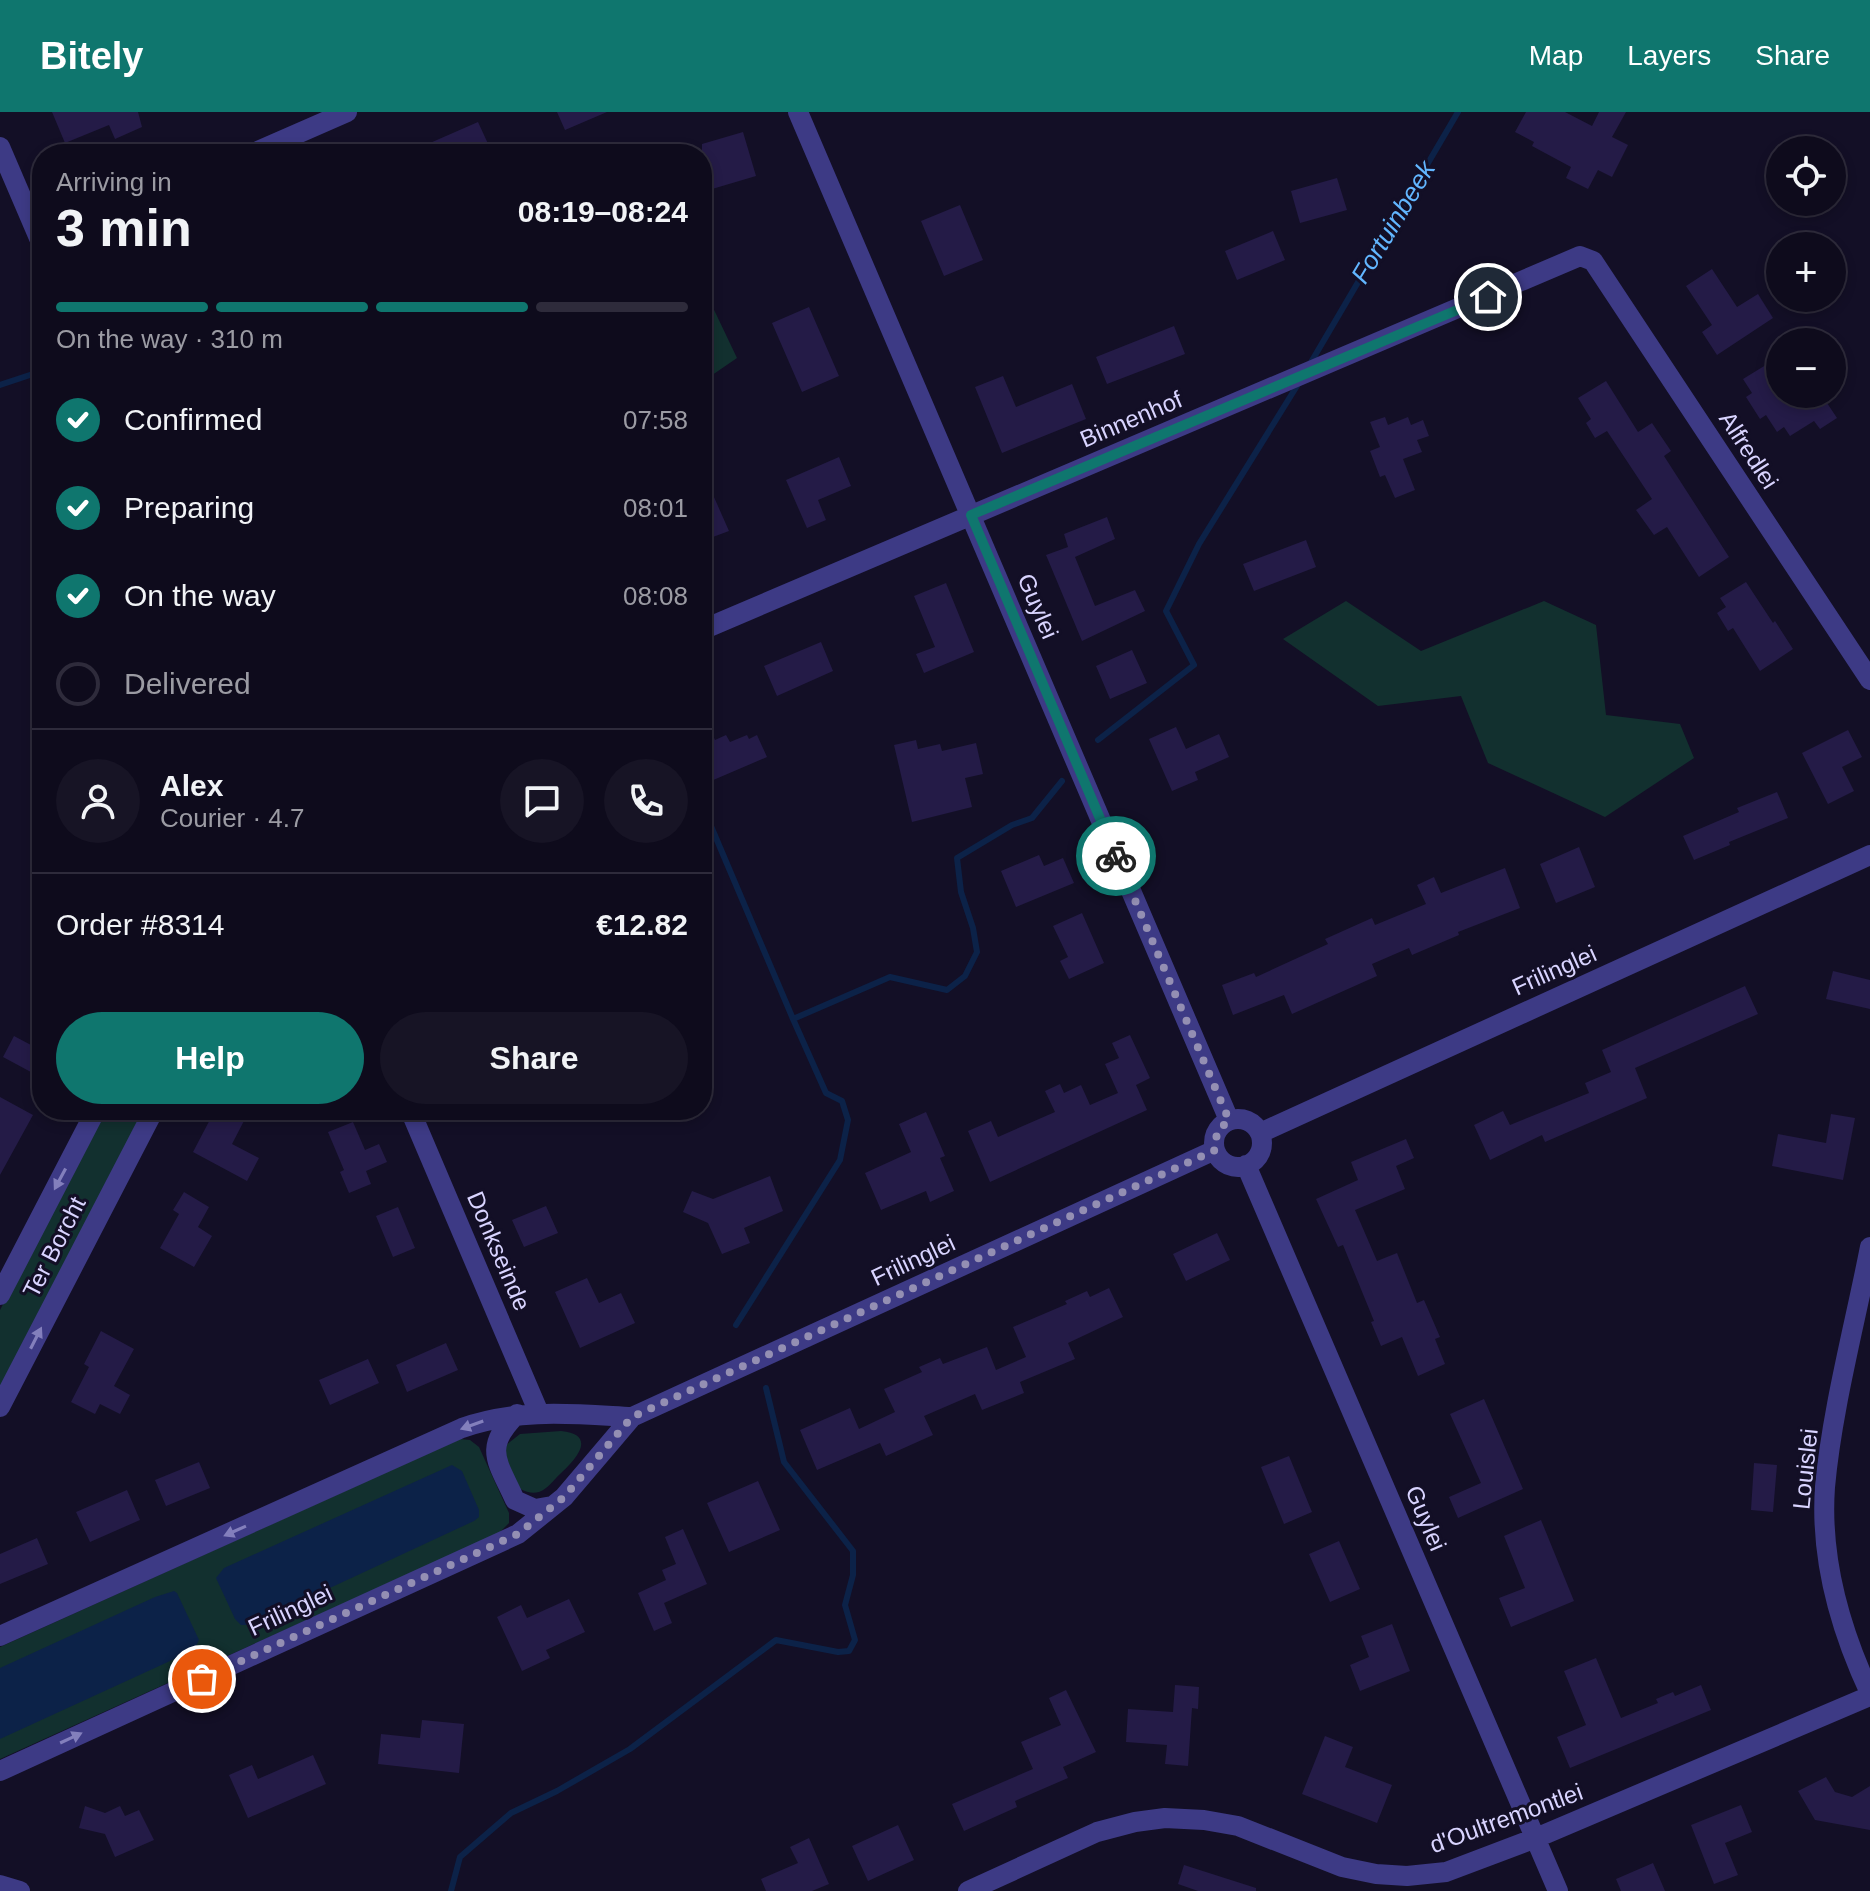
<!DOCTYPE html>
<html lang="en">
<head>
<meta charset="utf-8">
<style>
  body { margin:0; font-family:Helvetica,sans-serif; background:#171425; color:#f1f3f6; height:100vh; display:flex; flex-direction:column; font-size:30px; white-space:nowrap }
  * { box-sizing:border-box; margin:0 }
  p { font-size:26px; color:#9b9ba3 }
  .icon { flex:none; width:44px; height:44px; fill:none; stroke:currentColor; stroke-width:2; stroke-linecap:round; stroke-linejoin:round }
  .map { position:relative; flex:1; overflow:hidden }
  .drawer { position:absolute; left:32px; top:32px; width:680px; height:976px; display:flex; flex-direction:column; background:#0e0b1c; border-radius:32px; box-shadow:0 4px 12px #0003,0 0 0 2px #2e2b3b }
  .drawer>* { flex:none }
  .tools { position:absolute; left:1766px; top:24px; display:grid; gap:16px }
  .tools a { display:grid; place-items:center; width:80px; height:80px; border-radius:50%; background:#0e0b1c; box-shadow:0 4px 12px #0003,0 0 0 2px #2e2b3b; font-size:40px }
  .pin { position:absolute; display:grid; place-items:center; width:68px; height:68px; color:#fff; margin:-34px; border:4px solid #fff; border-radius:50%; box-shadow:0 2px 8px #0007 }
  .courier { position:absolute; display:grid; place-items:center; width:80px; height:80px; margin:-40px; border:6px solid #0f766e; border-radius:50%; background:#fff; color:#222; box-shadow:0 2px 10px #0007 }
  .headline em { font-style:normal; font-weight:700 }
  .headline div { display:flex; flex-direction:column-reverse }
  .headline { display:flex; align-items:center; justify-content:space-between; height:136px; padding:0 24px }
  h1 { font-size:52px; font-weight:700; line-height:60px }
  .bar { display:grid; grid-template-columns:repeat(4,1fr); gap:12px 8px; align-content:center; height:96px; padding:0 24px }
  .bar i { height:10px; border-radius:6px; background:#2e2b3b }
  .bar .current { background:#0f766e }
  .bar p { grid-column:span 4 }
  .line { display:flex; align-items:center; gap:20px; padding:0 24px; border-top:2px solid #2e2b3b }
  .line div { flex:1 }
  .round { display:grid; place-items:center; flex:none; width:84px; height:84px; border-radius:42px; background:#171425 }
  ol { padding:0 24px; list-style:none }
  li { display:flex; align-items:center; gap:24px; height:88px }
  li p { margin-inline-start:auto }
  li .icon { padding:8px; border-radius:50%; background:#0f766e; color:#fff; stroke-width:4 }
  li:last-child { color:#9b9ba3 }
  li i { width:44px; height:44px; border:4px solid #2e2b3b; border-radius:50% }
  .primary-button { display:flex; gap:16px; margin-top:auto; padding:16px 24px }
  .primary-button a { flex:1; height:92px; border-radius:48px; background:#0f766e; color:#fff; font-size:32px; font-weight:700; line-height:92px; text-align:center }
  .primary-button a+a { background:#171425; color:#f1f3f6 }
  header { display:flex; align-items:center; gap:48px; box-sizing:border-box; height:112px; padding:0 40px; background:#0f766e; color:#fff }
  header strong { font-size:38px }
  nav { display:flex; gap:44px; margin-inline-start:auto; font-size:28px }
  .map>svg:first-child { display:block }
  .green { fill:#12302f }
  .water { fill:#0c2248 }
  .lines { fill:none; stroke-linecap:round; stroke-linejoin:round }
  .stream { stroke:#0c2248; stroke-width:6 }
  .building { fill:#241b47 }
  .street { stroke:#3d3a85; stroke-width:20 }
  .oneway { fill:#837fbc }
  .done { stroke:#948fb3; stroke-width:8; stroke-dasharray:0 14.4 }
  .route { stroke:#0f766e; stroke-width:10 }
  .labels { text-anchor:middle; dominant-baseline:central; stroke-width:6; stroke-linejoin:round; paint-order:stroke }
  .street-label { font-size:24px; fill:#d9d4ff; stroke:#130f26 }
  .water-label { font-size:26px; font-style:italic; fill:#62b6ff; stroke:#130f26 }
</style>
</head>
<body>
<header>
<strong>Bitely</strong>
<nav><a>Map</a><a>Layers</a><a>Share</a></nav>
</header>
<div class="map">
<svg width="1870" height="1779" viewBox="0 0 1870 1779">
  <rect width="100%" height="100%" fill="#130f26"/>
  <!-- green -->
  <path class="green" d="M706,181L737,246L702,270V182Z
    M1346,489L1421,539L1544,489L1596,513L1606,603L1680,612L1694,646L1605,705L1488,651L1461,584L1378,594L1283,527Z
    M104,998H145L0,1276V1198Z
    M561,1319C600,1323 573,1350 559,1363C553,1369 547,1377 539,1380C532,1382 527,1380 520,1377L505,1350V1334L520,1322Z
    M460,1327L470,1328L479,1335L509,1401V1411L499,1421L0,1647V1535Z"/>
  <!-- water -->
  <path class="water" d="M452,1353L462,1359L479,1398V1405L474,1409L250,1513H241L235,1507L216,1466L224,1456Z
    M174,1479L177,1481L199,1528L194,1538L0,1627V1556L155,1485Z"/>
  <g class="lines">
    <!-- stream -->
    <path class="stream" d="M1310,252L1458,0
      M0,273L42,259
      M1098,628L1194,553L1166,499L1199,432L1300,269
      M702,693L793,907
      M736,1213L840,1048L848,1008L842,989L826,981L793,907L890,865L947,878L965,864L977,840L973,816L961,780L957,746L1012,713L1032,706L1062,669
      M451,1779L460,1745L511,1701L557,1679L630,1637L776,1528L838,1540L849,1539L855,1528L845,1493L853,1463V1439L784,1350L766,1276"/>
  </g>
  <!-- building -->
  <path class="building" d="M52,0H138L142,15L115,27L109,13L65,31Z
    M557,0H607L565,18Z
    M1526,0H1565L1592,14L1599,0H1626L1612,25L1628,33L1612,65L1598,58L1588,77L1566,66L1571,55L1532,34L1534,30L1515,20Z
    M478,10L490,36L476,42H435L430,31Z
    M743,20L756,64L702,80V32Z
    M1337,66L1347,98L1300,111L1291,79Z
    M960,93L983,148L944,164L921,109Z
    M1273,119L1285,148L1237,168L1225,139Z
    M1712,157L1737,195L1758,182L1773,206L1717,243L1702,220L1712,213L1686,174Z
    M809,195L839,264L802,280L772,211Z
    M1174,214L1185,242L1107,272L1096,245Z
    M1774,248L1780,258V282H1821L1837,306L1820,317L1814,309L1790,324L1784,315L1777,320L1766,303L1760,307L1746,285L1752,281L1743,267Z
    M1003,264L1016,295L1072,272L1086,307L1002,341L975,275Z
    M1606,269L1638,320L1652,311L1671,339L1664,344L1729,445L1699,465L1667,415L1654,423L1636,398L1652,387L1607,319L1595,326L1586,311L1591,307L1578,286Z
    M1385,305L1388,313L1408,305L1411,313L1423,308L1429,324L1417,328L1422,340L1403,347L1415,378L1395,386L1385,363L1380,365L1370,339L1380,335L1370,310Z
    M839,345L851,374L818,388L826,408L807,416L786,368Z
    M702,358L729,419L702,429Z
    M1107,405L1115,427L1075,445L1095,494L1135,478L1145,499L1082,529L1046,443L1068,435L1064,422Z
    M1306,428L1316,455L1254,479L1243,452Z
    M1746,470L1773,511L1775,509L1793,537L1760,559L1733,516L1728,519L1717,501L1726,495L1720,486Z
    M946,471L974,540L924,561L916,542L935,535L914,484Z
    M821,530L833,559L777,584L764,554Z
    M1132,538L1147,571L1110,587L1096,554Z
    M702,599L715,628L726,623L730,630L747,623L749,627L757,623L767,645L711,669L702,647Z
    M1176,615L1186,637L1219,622L1229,645L1195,660L1198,668L1172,679L1149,627Z
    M1848,618L1862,645L1842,655L1854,679L1828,692L1802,641Z
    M916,628L918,637L940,632L942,639L976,631L983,662L965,666L972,695L912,710L894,633Z
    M1777,680L1788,706L1729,730L1730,733L1694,748L1683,724L1739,700L1737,696Z
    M1579,735L1595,775L1556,791L1540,752Z
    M1039,743L1044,754L1063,746L1074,771L1016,795L1001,759Z
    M1505,756L1520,796L1458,820L1459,823L1412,843L1409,836L1372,852L1377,864L1292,902L1284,883L1233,903L1222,873L1254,861L1256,865L1328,832L1325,827L1372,806L1375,813L1426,792L1417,773L1434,765L1441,781Z
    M1082,801L1104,851L1069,867L1060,849L1068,845L1053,814Z
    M1833,859L1870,868V897L1826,887Z
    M1745,874L1758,902L1635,956L1647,986L1545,1030L1542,1023L1490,1048L1474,1013L1503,999L1510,1013L1589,981L1585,971L1611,960L1602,938Z
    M42,913V966L3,945L14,924L31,933Z
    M1130,923L1150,966L1136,973L1147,998L990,1070L968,1019L991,1009L998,1025L1055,1000L1045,979L1060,972L1064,981L1081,973L1090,993L1118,981L1105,952L1119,946L1112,931Z
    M0,985L33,1003L0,1063Z
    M215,998H232L246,1005L232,1032L259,1046L247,1069L193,1040Z
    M926,1000L945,1044L940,1046L954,1079L930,1090L926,1079L881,1098L865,1061L911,1040L899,1012Z
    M1831,1002L1855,1006L1843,1068L1772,1054L1778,1022L1826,1031Z
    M353,1010L365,1038L379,1032L387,1050L366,1059L371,1072L349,1081L340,1060L344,1058L328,1020Z
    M1406,1027L1414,1046L1396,1054L1405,1077L1355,1098L1377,1149L1397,1141L1417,1191L1424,1188L1440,1225L1435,1227L1445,1252L1418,1264L1402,1225L1381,1234L1371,1210L1374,1209L1343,1133L1338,1135L1316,1087L1358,1068L1351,1050Z
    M770,1064L783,1099L744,1116L750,1131L722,1142L708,1111L683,1100L692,1079L713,1087Z
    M184,1080L209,1095L198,1115L212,1124L194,1155L160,1136L179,1102L173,1098Z
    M546,1094L558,1121L524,1135L512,1108Z
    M398,1095L415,1136L393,1145L376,1104Z
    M1217,1121L1230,1148L1186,1169L1173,1142Z
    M587,1166L599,1191L621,1181L635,1211L580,1236L555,1180Z
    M1109,1176L1123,1205L1068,1231L1075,1247L1020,1270L1024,1281L982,1298L975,1282L924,1304L933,1323L886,1344L880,1331L817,1358L800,1318L850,1296L859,1317L895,1300L884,1277L922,1260L919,1255L940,1246L943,1252L987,1235L996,1258L1026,1245L1013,1215L1067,1192L1065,1189L1087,1179L1090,1185Z
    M101,1219L134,1237L114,1274L130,1283L120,1302L100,1292L95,1302L71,1290L89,1255L84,1252Z
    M446,1231L458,1258L407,1280L396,1253Z
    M368,1247L379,1271L330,1293L319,1268Z
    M1484,1287L1523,1377L1458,1406L1449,1385L1481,1371L1450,1302Z
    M1289,1344L1312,1400L1284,1412L1261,1355Z
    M199,1350L210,1376L166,1394L155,1368Z
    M1754,1351L1777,1353L1773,1400L1751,1398Z
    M758,1369L780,1418L729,1440L707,1391Z
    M127,1378L140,1408L90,1430L76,1400Z
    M1541,1408L1574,1489L1511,1515L1499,1486L1525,1476L1504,1424Z
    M683,1417L707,1472L664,1491L672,1511L654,1519L638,1481L666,1468L662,1458L676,1452L665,1425Z
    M37,1426L48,1452L0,1472V1442Z
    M1339,1429L1360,1477L1330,1490L1309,1442Z
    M569,1487L585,1520L546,1538L550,1546L522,1559L497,1505L521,1493L527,1506Z
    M1392,1512L1410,1559L1360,1579L1350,1553L1369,1545L1361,1524Z
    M1596,1546L1621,1606L1658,1591L1656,1587L1673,1580L1675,1584L1701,1573L1711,1598L1570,1656L1557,1625L1586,1613L1564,1559Z
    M1175,1573L1199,1575L1198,1597L1192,1596L1188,1654L1165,1652L1167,1633L1126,1630L1128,1597L1173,1600Z
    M1066,1578L1096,1640L1063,1655L1068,1666L1015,1689L1017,1695L964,1719L952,1692L1033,1657L1021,1630L1061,1613L1049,1586Z
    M422,1608L464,1612L459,1661L378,1652L381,1622L420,1626Z
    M1325,1624L1353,1635L1345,1655L1392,1673L1377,1711L1302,1682Z
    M313,1643L326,1672L248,1706L229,1663L252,1653L258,1667Z
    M1826,1665L1835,1680L1852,1685L1870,1674V1718L1815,1708L1798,1679Z
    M1741,1693L1752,1720L1725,1731L1738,1763L1714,1772L1691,1713Z
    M85,1694L105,1701L120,1694L125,1704L139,1698L154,1728L115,1745L105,1722L79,1716Z
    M898,1713L914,1748L868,1769L852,1734Z
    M809,1726L829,1772L812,1779H766L761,1767L798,1751L790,1735Z
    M1653,1751L1665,1779H1621L1616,1767Z
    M1184,1753L1256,1776V1779H1198L1178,1772Z"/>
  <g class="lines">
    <!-- street -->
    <path class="street" d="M798,0L1229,1008
      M0,35L42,133
      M251,42L347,0
      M702,518L1580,144L1593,149L1870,568
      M410,998L539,1301
      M1214 1031a24 24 0 1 1 48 0a24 24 0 1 1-48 0Z
      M1260,1021L1870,743
      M1246,1053L1558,1779
      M1870,1135C1855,1212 1832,1297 1825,1375C1820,1446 1840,1517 1870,1581
      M0,1183L96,998
      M0,1295L154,998
      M517,1302C482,1336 498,1350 515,1388L535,1397L552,1394
      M0,1524L462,1316C520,1296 573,1302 632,1305
      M0,1659L518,1422L564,1385L632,1305L1215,1038
      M0,1773L20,1779
      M968,1779L1097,1720L1135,1710L1165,1706L1204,1708L1238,1714L1342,1755L1376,1762L1407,1764L1446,1760L1536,1726L1870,1584"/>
  </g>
  <!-- one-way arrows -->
  <defs><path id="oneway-solid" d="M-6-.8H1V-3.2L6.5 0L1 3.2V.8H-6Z" transform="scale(2)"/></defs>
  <g class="oneway">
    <use href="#oneway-solid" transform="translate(60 1067) rotate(118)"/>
    <use href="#oneway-solid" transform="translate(36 1226) rotate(-63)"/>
    <use href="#oneway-solid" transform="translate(472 1313) rotate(160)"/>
    <use href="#oneway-solid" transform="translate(235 1419) rotate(156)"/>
    <use href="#oneway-solid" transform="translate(71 1626) rotate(-25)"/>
  </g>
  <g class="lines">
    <!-- done -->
    <path class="done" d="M202,1567L518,1422L564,1385L632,1305L1215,1038L1217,1020L1229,1008L1116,744"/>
    <!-- route -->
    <path class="route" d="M1116,744L971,403L1488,185"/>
  </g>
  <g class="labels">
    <!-- street labels -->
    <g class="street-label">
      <text transform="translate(1131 307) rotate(-23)">Binnenhof</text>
      <text transform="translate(1749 338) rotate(57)">Alfredlei</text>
      <text transform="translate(1038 494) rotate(67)">Guylei</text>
      <text transform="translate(1554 858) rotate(-24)">Frilinglei</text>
      <text transform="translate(54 1135) rotate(-63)">Ter Borcht</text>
      <text transform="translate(499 1139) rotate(67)">Donkseinde</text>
      <text transform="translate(913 1148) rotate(-25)">Frilinglei</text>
      <text transform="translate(1805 1357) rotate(-84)">Louislei</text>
      <text transform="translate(1426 1406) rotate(67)">Guylei</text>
      <text transform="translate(290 1498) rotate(-25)">Frilinglei</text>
      <text transform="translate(1506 1706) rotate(-20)">d'Oultremontlei</text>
    </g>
    <!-- water labels -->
    <g class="water-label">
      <text transform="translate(1393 110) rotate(-59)">Fortuinbeek</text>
    </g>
  </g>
</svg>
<div class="tools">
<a><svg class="icon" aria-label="locate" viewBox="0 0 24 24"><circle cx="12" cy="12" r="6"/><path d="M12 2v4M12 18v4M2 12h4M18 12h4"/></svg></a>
<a>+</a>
<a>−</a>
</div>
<div class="pin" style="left:202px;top:1567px;background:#ea580c"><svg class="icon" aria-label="bag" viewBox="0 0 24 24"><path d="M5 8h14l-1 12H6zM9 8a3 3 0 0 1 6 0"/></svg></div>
<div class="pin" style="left:1488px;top:185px;background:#1f2937"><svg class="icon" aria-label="home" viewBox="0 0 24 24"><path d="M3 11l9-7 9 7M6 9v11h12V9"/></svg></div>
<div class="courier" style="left:1116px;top:744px"><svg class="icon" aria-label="bike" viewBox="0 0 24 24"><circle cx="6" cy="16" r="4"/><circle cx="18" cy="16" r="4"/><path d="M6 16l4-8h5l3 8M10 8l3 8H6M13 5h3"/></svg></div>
<section class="drawer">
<div class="headline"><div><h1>3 min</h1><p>Arriving in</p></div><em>08:19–08:24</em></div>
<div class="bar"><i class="current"></i><i class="current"></i><i class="current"></i><i></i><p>On the way · 310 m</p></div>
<ol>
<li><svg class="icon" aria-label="check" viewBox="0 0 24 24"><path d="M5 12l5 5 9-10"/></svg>Confirmed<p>07:58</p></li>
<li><svg class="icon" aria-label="check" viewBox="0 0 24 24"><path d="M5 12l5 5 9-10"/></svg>Preparing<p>08:01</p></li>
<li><svg class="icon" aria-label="check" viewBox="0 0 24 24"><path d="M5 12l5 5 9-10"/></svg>On the way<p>08:08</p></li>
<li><i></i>Delivered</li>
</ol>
<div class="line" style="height:144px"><a class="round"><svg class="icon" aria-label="person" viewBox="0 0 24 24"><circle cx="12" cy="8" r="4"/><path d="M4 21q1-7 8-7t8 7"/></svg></a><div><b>Alex</b><p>Courier · 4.7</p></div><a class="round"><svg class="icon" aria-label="chat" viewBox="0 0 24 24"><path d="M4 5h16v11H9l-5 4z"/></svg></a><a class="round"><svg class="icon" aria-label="phone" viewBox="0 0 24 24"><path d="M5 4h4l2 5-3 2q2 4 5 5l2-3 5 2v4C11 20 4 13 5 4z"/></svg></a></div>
<div class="line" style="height:104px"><div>Order #8314</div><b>€12.82</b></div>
<div class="primary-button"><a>Help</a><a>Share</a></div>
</section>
</div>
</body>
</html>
